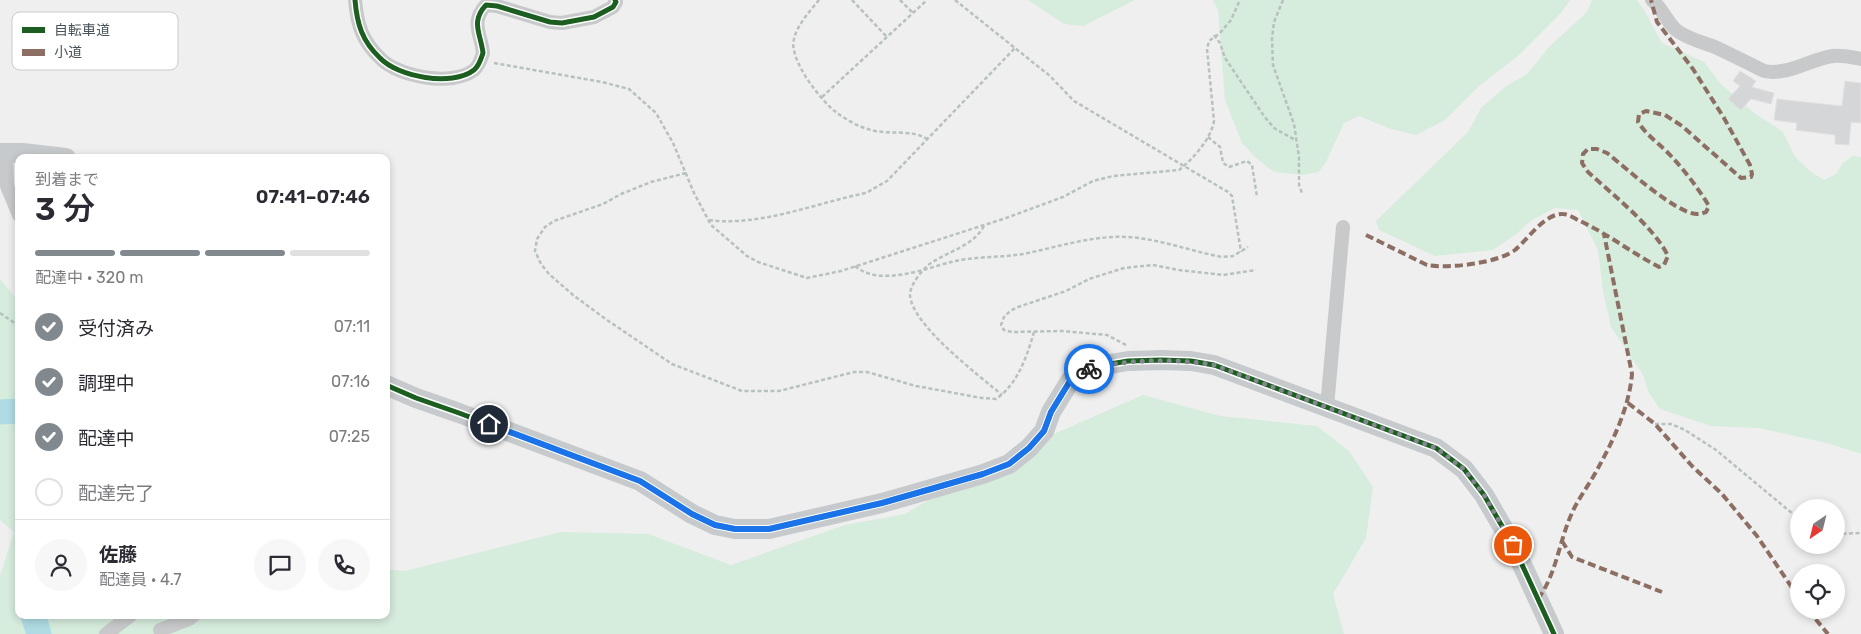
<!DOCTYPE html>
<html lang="ja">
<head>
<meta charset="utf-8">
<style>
  body { margin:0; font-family:Rubik,"Noto Sans JP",sans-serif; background:#f7f7f7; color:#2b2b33; height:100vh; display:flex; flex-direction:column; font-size:19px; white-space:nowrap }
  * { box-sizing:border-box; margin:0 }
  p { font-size:16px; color:#7c7c81 }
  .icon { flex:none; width:28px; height:28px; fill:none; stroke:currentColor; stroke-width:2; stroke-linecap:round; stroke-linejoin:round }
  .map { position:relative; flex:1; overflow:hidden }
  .panel { position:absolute; left:15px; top:154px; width:375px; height:465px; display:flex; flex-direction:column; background:#fff; border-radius:10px; box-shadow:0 2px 8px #0003 }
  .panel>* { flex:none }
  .needle { width:32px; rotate:215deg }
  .tools { position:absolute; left:1790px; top:499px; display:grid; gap:10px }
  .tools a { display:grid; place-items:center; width:55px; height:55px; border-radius:50%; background:#fff; box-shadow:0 2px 8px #0003; font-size:25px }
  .pin { position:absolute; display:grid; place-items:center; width:42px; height:42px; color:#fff; margin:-21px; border:2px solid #fff; border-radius:50%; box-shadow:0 1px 5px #0007 }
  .courier { position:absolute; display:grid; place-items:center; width:50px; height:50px; margin:-25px; border:4px solid #1a73e8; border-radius:50%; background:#fff; color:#222; box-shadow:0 1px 6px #0007 }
  .summary em { font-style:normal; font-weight:600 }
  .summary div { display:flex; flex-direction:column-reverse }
  .summary { display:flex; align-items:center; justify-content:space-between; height:85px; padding:0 20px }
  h1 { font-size:32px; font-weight:600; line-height:38px }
  .bar { display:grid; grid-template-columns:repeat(4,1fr); gap:8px 5px; align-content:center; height:60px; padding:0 20px }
  .bar i { height:6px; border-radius:4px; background:#e1e1e2 }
  .bar .active { background:#82898e }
  .bar p { grid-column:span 4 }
  .line { display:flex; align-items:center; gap:12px; padding:0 20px; border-top:1px solid #e1e1e2 }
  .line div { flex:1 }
  .round { display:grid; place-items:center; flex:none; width:52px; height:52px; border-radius:26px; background:#f7f7f7 }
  ol { padding:0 20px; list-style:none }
  li { display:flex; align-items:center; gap:15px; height:55px }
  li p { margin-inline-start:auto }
  li .icon { padding:5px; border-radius:50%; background:#82898e; color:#fff; stroke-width:4 }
  li:last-child { color:#7c7c81 }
  li i { width:28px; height:28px; border:2px solid #e1e1e2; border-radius:50% }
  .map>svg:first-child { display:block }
  .green { fill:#d6ecdd }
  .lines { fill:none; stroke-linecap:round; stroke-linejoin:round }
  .river { stroke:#afdce4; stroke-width:25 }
  .building { fill:#d5d6d8; stroke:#e1e1e2 }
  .path { stroke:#b7c1bd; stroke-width:2.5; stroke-dasharray:4 2.5; stroke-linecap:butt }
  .street { stroke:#c7c9ca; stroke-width:14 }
  .secondary { stroke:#c7cacc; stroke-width:20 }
  .quiet { stroke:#8d6e63; stroke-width:4; stroke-dasharray:8 4; stroke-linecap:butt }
  .cycleway-casing { stroke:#fff; stroke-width:8 }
  .cycleway { stroke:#1b5e20; stroke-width:5 }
  .done { stroke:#82898e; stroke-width:5; stroke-dasharray:0 9 }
  .route { stroke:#1a73e8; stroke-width:6 }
  .key { fill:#fff; stroke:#c8cbcd; stroke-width:1 }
  .key-label { font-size:14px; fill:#485259 }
</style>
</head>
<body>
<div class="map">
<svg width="1861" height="634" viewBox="0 0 1861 634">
  <rect width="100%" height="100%" fill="#efefef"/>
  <!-- green -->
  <path class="green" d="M1028,0H1135L1083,26L1064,24Z
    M1213,0H1570L1561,13L1518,56L1479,86L1445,120L1416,135L1391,129L1359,116L1344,123L1325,164L1318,172L1303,175L1274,172L1255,157L1242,143L1225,100L1218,10Z
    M1592,0H1637L1644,10L1662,43L1704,62L1720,83L1753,112L1783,132L1796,158L1811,172L1824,180L1836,174L1843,163L1853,156L1861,157V454L1827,443L1758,428L1711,426L1660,409L1649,393L1643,375L1611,327L1603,291L1598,250L1578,210L1555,208L1532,220L1515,235L1493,250L1435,256L1379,230L1376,221L1468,132L1481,108L1506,86L1527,74L1549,47L1587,12Z
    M0,279L19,302V615H386V569L405,571L561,532L648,534L731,565L845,525L905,514L1006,455L1143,395L1220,416L1317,426L1349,451L1373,487L1366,538L1333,594L1344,634H0V576L14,532L0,520Z"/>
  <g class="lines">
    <!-- river -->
    <path class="river" d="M0,412L19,411
      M33,615L39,634"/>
  </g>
  <!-- building -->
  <path class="building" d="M1740,71L1756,81L1752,87L1774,93L1771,104L1751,99L1741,110L1728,99L1740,86L1733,81Z
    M1845,81L1861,83V123L1851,122L1849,145L1835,144V135L1796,130L1797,123L1774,120L1777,99L1842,106Z"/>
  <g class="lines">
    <!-- path -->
    <path class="path" d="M819,0C810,11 797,25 794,39C788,59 821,101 837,113C847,120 859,127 871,130C889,135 912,129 927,139
      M852,0L887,37
      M900,0L913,13
      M955,0L1050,76L1074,101L1228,192L1232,196L1241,252
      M1283,0L1274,22L1272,39L1273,65L1294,124L1299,157V185L1302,193
      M1214,35L1220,43L1225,58L1264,116L1274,128L1297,141
      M494,63L602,82L629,89L656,113L673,143L694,193L711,225L747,256L758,262L807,278L841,271L1006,218L1063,197L1093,181L1113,176L1179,170C1193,159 1211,139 1214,121L1207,49L1209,41L1220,33L1231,20L1240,0
      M822,97L927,0
      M1208,137L1220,147L1223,163L1229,167L1247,161L1252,165L1257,197
      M686,173L651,182L621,194L603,204L554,221L545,227L537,239L535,251L541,264L549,274L573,295L607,320L672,364L742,391H779L854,372H867L916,386L982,398L996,399C1018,384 1027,356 1034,332
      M709,220C759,227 816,203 866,193L887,181L1015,48
      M984,226C973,246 949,251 931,263C924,267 910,285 910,294C910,324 980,376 1002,395
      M855,266C880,287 924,269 951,262C974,256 999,258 1023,254C1058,247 1093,235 1128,237C1160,239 1190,251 1222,257L1233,256L1248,247
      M0,313L19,326
      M1126,345L1107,335L1062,331L1012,332L1004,330L1001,325L1004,317L1010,311L1018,307L1066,291L1089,279L1124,268L1153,265L1179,270L1223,275L1256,270
      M1655,424H1671L1685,430L1716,450L1799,519
      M1836,534L1861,533"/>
    <!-- street -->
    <path class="street" d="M355,0C357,24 362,41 380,58C398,77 452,87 474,70C479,66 481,59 483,53C481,34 470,22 486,5L497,6L550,22L562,23L594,17L613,7L616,2L615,0
      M1652,0C1663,9 1666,21 1676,30C1688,39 1702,42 1715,47C1732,55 1748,63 1764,71C1788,76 1810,59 1833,56C1842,55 1852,57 1861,59
      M6,153L7,186L19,215
      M1327,407L1343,227
      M160,630L189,619L194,615
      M106,634L131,615"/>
    <!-- secondary -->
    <path class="secondary" d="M0,153H23L66,158
      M386,385L416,398L459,413L640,481L692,514L715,525L735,529H769L882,503L983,474L1009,464L1029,448L1044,431L1051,412L1070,381L1093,367L1128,361L1161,360L1191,361L1214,365L1436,448L1464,469L1484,495L1513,545L1554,634"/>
    <!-- quiet -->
    <path class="quiet" d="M1366,235L1427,265C1448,269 1498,263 1515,250C1528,239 1545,213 1563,214C1569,214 1575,219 1580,221C1608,234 1632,253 1659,267L1664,265L1668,256C1655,228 1612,194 1588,172L1582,163L1583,154L1588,149H1597L1607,153C1625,167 1677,215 1698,214C1701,214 1703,213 1706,212L1709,206C1698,188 1685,171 1671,156C1660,144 1647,136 1638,122L1639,114L1646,111L1665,115L1682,126L1741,178L1751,177L1752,174L1750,165L1724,118L1693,69L1657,22L1651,0
      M1628,403L1655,424L1692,466L1722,494L1757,536L1799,598
      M1562,541L1572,557L1662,592
      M1538,599C1557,573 1559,541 1572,513C1578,499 1589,485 1597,470C1613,441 1629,408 1632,374L1604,234
      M1808,610L1828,634"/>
    <!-- cycleway casing -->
    <g class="cycleway-casing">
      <path id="cycleway" d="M355,0C357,24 362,41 380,58C398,77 452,87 474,70C479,66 481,59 483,53C481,34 470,22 486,5L497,6L550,22L562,23L594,17L613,7L616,2L615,0
        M386,385L416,398L459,413L640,481L692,514L715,525L735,529H769L882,503L983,474L1009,464L1029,448L1044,431L1051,412L1070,381L1093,367L1128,361L1161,360L1191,361L1214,365L1436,448L1464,469L1484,495L1513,545L1554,634"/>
    </g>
    <!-- cycleway -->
    <use href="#cycleway" class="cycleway"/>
  </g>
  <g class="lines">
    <!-- done -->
    <path class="done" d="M1089,369L1094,367C1134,360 1173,358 1214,365L1436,448L1464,469L1484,495L1513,545"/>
    <!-- route -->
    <path class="route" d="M489,424L640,481L692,514L715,525L735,529H769L882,503L983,474L1009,464L1029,448L1044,431L1051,412L1070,381L1089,369"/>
  </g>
  <!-- legend -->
  <rect x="12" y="12" width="166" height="58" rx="8" class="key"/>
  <rect x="22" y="27" width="23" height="6" fill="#1b5e20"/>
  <rect x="22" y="49" width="23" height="7" fill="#8d6e63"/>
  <g class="key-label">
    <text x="54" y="35">自転車道</text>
    <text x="54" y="57">小道</text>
  </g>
</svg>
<div class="tools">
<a><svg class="needle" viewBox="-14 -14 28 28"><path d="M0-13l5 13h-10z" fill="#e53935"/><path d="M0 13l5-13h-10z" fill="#7c7c81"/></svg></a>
<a><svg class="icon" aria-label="locate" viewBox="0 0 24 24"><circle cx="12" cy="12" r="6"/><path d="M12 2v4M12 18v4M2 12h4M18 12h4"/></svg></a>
</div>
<div class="pin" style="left:1513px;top:545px;background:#ea580c"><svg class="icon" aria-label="bag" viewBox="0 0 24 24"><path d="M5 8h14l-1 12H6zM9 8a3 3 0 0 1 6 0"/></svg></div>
<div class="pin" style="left:489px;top:424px;background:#1f2937"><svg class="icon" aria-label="home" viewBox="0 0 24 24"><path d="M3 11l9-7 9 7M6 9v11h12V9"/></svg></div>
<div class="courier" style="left:1089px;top:369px"><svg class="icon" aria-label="bike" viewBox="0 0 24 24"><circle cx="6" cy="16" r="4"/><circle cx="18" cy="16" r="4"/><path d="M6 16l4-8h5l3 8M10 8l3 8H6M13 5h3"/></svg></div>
<section class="panel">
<div class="summary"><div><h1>3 分</h1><p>到着まで</p></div><em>07:41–07:46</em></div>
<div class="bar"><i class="active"></i><i class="active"></i><i class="active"></i><i></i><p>配達中 · 320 m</p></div>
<ol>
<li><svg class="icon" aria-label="check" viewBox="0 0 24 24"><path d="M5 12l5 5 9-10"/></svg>受付済み<p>07:11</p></li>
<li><svg class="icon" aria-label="check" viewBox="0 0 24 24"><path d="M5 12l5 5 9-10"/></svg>調理中<p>07:16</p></li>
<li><svg class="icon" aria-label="check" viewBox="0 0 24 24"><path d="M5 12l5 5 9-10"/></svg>配達中<p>07:25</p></li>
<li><i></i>配達完了</li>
</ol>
<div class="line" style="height:90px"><a class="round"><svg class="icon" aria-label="person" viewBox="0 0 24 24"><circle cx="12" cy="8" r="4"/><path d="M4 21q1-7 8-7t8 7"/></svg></a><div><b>佐藤</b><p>配達員 · 4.7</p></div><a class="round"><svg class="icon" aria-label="chat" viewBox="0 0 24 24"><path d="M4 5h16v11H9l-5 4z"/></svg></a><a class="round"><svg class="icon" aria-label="phone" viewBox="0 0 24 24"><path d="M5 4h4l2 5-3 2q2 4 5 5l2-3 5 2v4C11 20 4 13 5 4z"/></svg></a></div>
</section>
</div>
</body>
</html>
